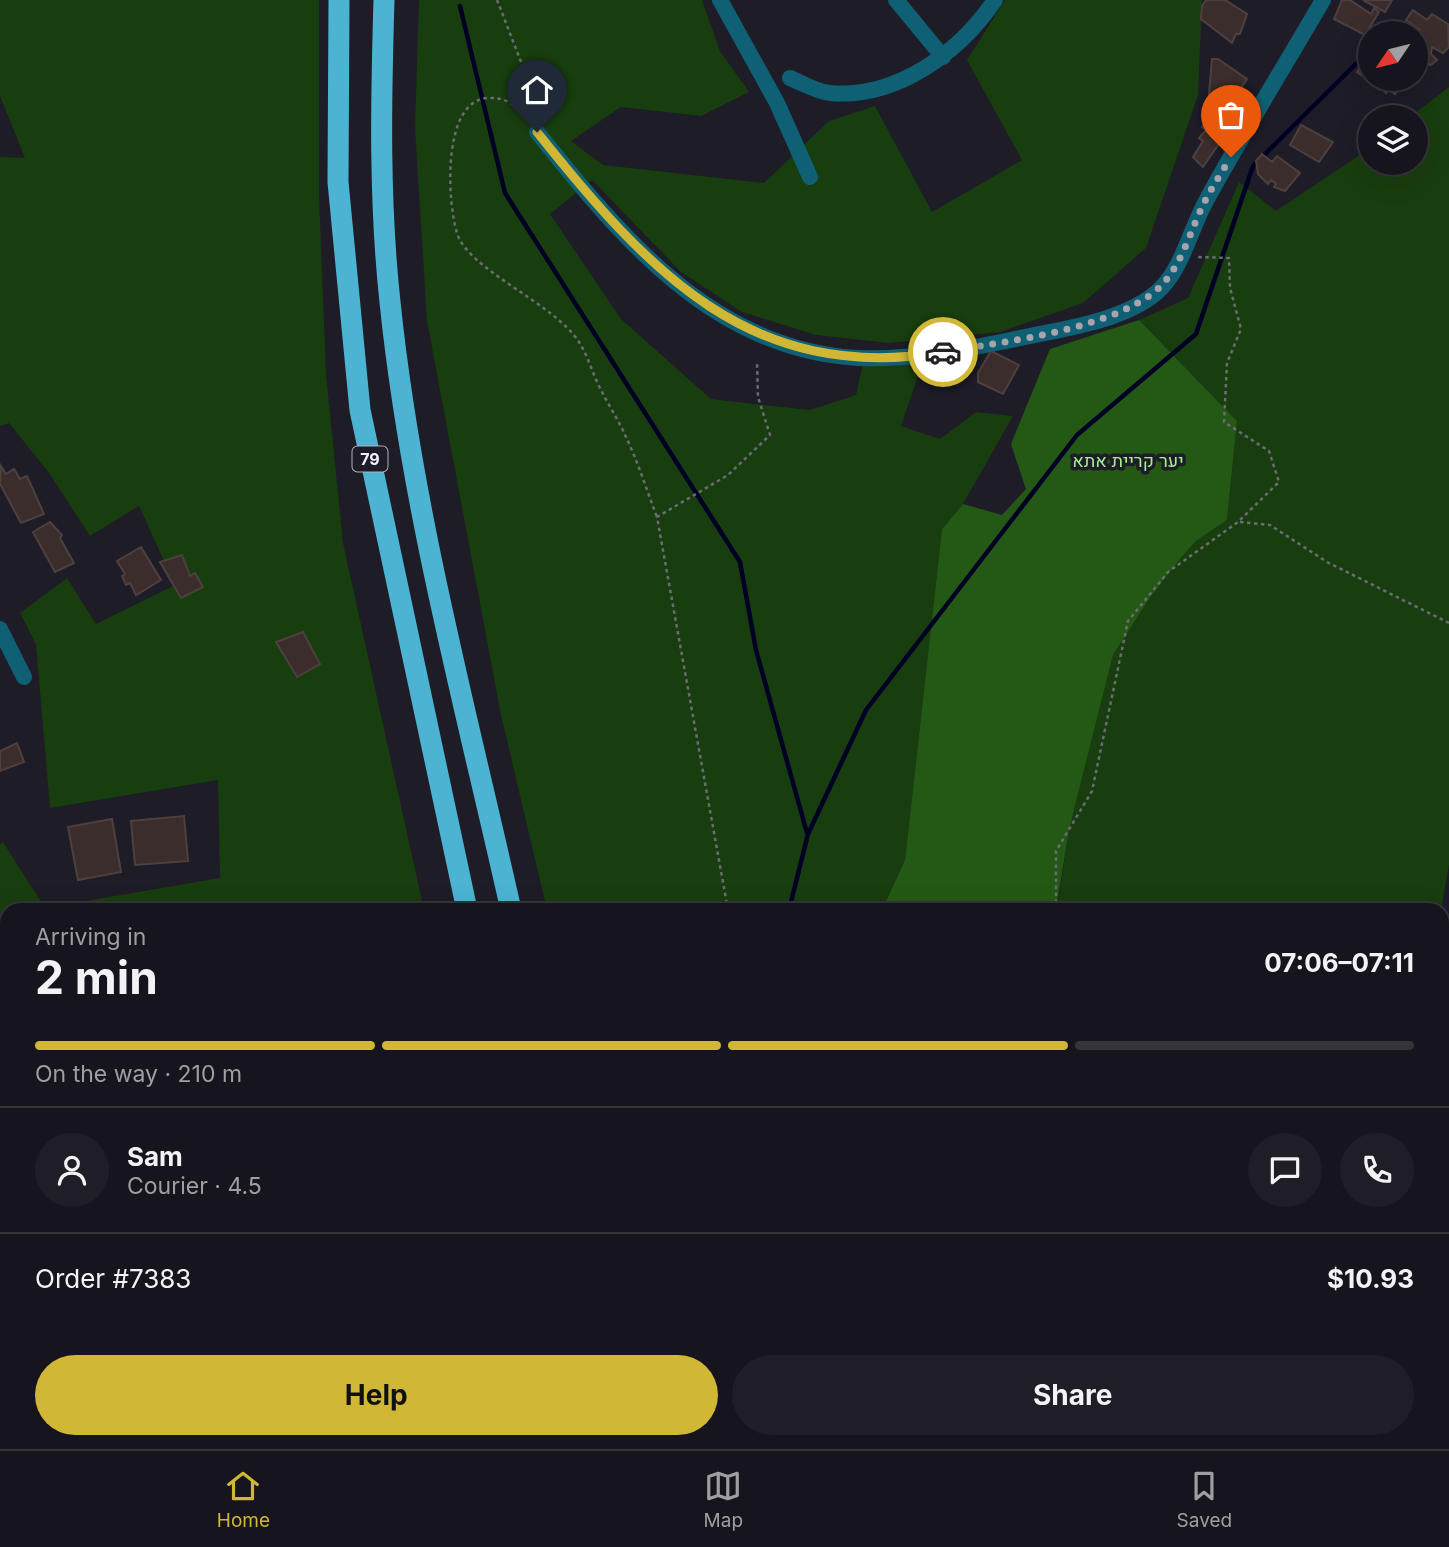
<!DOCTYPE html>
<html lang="en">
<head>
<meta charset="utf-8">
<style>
  body { margin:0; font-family:Inter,Heebo,sans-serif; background:#1f1e26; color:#f1f3f6; height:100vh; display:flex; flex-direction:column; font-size:26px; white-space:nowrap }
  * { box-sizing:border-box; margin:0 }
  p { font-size:23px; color:#9e9fa4 }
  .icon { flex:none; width:38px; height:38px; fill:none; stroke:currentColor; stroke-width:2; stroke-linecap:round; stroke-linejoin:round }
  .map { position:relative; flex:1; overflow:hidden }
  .details { position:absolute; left:0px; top:903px; width:1449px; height:546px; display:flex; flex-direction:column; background:#16151d; border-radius:21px 21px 0 0; box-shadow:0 7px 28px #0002,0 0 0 2px #35343b }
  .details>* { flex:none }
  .needle { width:46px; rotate:235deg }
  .buttons { position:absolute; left:1358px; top:21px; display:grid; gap:14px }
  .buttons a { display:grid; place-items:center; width:70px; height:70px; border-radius:50%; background:#16151d; box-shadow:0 7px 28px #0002,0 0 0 2px #35343b; font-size:35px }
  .pin { position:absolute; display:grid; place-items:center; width:60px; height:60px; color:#fff; margin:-72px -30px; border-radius:50% 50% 50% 0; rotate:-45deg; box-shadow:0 0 7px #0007 }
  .pin .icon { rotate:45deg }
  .courier { position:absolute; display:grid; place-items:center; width:70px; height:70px; margin:-35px; border:5px solid #d0b836; border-radius:50%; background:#fff; color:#222; box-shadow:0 2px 9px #0007 }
  .summary em { font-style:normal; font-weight:700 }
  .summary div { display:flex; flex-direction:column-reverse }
  .summary { display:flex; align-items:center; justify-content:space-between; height:119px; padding:0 35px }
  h1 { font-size:46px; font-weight:700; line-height:52px }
  .bar { display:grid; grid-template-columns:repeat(4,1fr); gap:10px 7px; align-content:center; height:84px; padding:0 35px }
  .bar i { height:9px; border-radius:5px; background:#35343b }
  .bar .current { background:#d0b836 }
  .bar p { grid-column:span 4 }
  .line { display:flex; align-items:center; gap:18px; padding:0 35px; border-top:2px solid #35343b }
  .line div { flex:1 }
  .round { display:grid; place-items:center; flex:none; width:74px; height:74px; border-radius:37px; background:#1f1e26 }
  .action { display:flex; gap:14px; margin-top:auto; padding:14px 35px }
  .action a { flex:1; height:80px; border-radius:42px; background:#d0b836; color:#111; font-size:28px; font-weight:700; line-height:80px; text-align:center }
  .action a+a { background:#1f1e26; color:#f1f3f6 }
  .tab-bar { display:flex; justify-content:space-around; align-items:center; height:98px; border-top:2px solid #35343b; background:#16151d; font-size:19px; color:#9e9fa4 }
  .tab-bar a { display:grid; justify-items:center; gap:4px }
  .tab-bar .current { color:#d0b836 }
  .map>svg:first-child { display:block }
  .green { fill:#183d0e }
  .forest { fill:#245915 }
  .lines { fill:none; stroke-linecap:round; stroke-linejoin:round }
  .stream { stroke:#000025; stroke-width:4.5 }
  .building { fill:#3a2d2c; stroke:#4e403f; stroke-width:2 }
  .path { stroke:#6c6c75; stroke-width:2.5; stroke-dasharray:3.5 3.5; stroke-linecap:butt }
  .minor { stroke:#0f6074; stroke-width:16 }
  .highway { stroke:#4cb4d2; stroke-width:21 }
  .done { stroke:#a6a5ae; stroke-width:7; stroke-dasharray:0 12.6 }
  .route { stroke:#d0b836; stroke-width:9 }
  .labels { text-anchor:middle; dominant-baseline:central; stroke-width:7; stroke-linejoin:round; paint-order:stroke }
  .shield { fill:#1d1c27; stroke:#b0b0b8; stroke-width:2 }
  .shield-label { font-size:16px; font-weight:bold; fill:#efeff6 }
  .park-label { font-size:18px; fill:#a4ef92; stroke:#1d1c27 }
</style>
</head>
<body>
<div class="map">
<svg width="1449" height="1449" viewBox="0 0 1449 1449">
  <rect width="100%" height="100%" fill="#1d1c27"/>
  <!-- green -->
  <path class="green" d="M0,0H319V196L326,374L343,543L424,910H7V1128L0,1125V844L3,842L45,908L220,878L218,780L50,808L36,644L20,613L67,578L96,624L175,585L139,506L90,536L49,473L9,423L0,426V157L25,158L0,96Z
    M419,0H702L720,51L749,92L701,116L621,107L571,141L603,165L764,183L829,121L875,106L932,212L1022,160L967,60L1005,0H1202L1198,95L1146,248L1083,303L1000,332L889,343L816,335L742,312L681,272L592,180L550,214L621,319L711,399L810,410L856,395L863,364H922L901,426L940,439L976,412L1013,416L963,504L942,529L905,860L882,910H547L501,715L427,321L415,128Z
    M1449,87V865L1441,910H1057L1069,830L1113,655L1151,596L1180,559L1196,541L1227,520L1237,421L1139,320L1188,298L1239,182L1276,211L1370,148V163H1416V117H1410Z
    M7,1372V1442H547L548,1449H0V1376Z"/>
  <!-- forest -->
  <path class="forest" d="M1139,320L1237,421L1227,520L1196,541L1180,559L1151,596L1113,655L1069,830L1056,910H882L905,860L942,529L963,504L1002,515L1026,489L1011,444L1050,349Z
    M1449,1001V1449H1302L1337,1442H1442V1010Z"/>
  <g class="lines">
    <!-- stream -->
    <path class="stream" d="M460,6L505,193L740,562L756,650L807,833
      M789,910L808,834L866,710L1077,435L1196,334L1253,166L1370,50
      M782,1442V1449"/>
  </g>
  <!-- building -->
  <path class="building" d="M1206,0H1225L1247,14L1240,34H1236L1232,43L1201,19L1202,6Z
    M1342,0H1350L1371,14L1374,8L1379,12L1365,35L1334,19Z
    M1363,0H1392L1385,12Z
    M1413,10L1427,20L1432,14L1448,24L1449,47L1443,53L1432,47L1431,54L1437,60L1431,65L1416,59V35L1420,30L1406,20Z
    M1370,53L1372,79L1370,81L1357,72Z
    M1212,59H1218L1247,79L1223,115L1208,105Z
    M1372,79H1405L1395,94L1388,89L1386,93Z
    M1211,115L1229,129L1203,167L1193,157L1203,141L1199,138L1206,130L1202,127Z
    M1301,125L1333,142L1319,162L1290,145Z
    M1262,154L1272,162L1277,156L1300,173L1285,191L1274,187L1276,184L1271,180L1268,184L1258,174L1256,161Z
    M991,351L1019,365L1003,394L978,382V373Z
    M1,466L6,474L14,469L20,479L27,476L44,514L21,523L0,484Z
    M50,522L62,535L60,538L74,563L55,572L33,532Z
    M141,547L161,580L136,595L130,583L126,585L122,576L125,574L117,561Z
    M182,555L190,576L195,573L203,587L181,598L160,562Z
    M303,632L320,664L297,677L276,642Z
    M17,743L24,762L0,771V751Z
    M184,816L188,861L135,865L131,821Z
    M112,819L121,872L78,880L68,827Z
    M7,1264V1298L0,1286V1268Z
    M888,1442H916L914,1447L918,1449H886Z"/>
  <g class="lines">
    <!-- path -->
    <path class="path" d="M497,0L523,67L512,103
      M528,120C518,106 506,97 488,98C442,100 447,201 457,233C468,270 554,303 579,342C588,356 593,375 601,390C609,406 619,421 626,437C638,462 647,491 657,517
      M1240,522L1270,525L1327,562L1449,623
      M728,910L657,517L728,475L770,435L758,397L757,363
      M1056,910V851L1092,791L1128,621L1168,572L1238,522L1279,482L1269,451L1224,422L1227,363L1241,329L1230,288L1229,258L1197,257
      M751,1442V1449
      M815,1442L816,1449"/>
    <!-- minor -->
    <path class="minor" d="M720,0L777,103L810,177
      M896,0L943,57
      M790,78C802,83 817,92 830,93C896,99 959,53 995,0
      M537,132C621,237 714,351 859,358C910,360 962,350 1011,340C1055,330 1120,323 1156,293C1182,271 1190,230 1206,201C1243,133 1284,67 1323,0
      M0,629L24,677"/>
    <!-- highway -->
    <path class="highway" d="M339,0L338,182L360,410L467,910
      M384,0C381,101 379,201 390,302C411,507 466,709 511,910
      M585,1442L587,1449
      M629,1442L631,1449"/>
  </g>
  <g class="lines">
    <!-- done -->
    <path class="done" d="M943,352C1002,342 1130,328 1167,279C1184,257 1192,227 1204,203C1212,187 1222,172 1231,157"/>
    <!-- route -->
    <path class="route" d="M537,132C647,270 751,385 943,352"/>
  </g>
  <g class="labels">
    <!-- shield labels -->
    <rect class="shield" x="352.5" y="446.5" width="35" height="25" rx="5"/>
    <g class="shield-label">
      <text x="370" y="459">79</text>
    </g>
    <!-- park labels -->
    <g class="park-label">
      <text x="1128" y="460">יער קריית אתא</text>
    </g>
  </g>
</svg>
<div class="buttons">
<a><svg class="needle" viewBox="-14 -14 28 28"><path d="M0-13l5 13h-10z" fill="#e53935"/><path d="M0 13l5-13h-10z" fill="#9e9fa4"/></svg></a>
<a><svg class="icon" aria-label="layers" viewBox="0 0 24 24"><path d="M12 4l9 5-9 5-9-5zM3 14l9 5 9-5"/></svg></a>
</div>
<div class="pin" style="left:1231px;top:157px;background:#ea580c"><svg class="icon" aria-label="bag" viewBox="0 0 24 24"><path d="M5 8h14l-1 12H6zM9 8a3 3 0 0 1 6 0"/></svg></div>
<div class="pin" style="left:537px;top:132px;background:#1f2937"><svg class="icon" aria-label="home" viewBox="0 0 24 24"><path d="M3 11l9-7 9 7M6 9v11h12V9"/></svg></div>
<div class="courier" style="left:943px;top:352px"><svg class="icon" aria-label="car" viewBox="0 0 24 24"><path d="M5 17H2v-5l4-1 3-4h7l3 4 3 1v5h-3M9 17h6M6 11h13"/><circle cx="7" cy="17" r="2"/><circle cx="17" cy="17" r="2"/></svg></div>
<section class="details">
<div class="summary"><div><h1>2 min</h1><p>Arriving in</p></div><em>07:06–07:11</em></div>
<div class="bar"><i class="current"></i><i class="current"></i><i class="current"></i><i></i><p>On the way · 210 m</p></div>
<div class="line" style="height:126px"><a class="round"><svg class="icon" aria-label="person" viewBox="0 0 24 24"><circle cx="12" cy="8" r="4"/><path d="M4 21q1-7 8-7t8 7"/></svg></a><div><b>Sam</b><p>Courier · 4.5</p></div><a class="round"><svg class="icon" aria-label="chat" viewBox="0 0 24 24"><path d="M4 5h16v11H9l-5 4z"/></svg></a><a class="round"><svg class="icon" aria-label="phone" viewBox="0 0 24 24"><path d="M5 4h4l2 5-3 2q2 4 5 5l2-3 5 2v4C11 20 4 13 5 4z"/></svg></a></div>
<div class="line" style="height:91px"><div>Order #7383</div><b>$10.93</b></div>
<div class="action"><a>Help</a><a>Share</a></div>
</section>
</div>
<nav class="tab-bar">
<a class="current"><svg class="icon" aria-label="home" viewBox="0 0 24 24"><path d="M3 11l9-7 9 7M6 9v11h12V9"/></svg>Home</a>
<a><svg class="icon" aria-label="map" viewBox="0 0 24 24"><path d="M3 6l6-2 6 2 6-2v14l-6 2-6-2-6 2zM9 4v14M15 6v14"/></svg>Map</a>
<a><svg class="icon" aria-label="saved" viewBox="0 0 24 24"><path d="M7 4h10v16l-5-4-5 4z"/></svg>Saved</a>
</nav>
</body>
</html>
